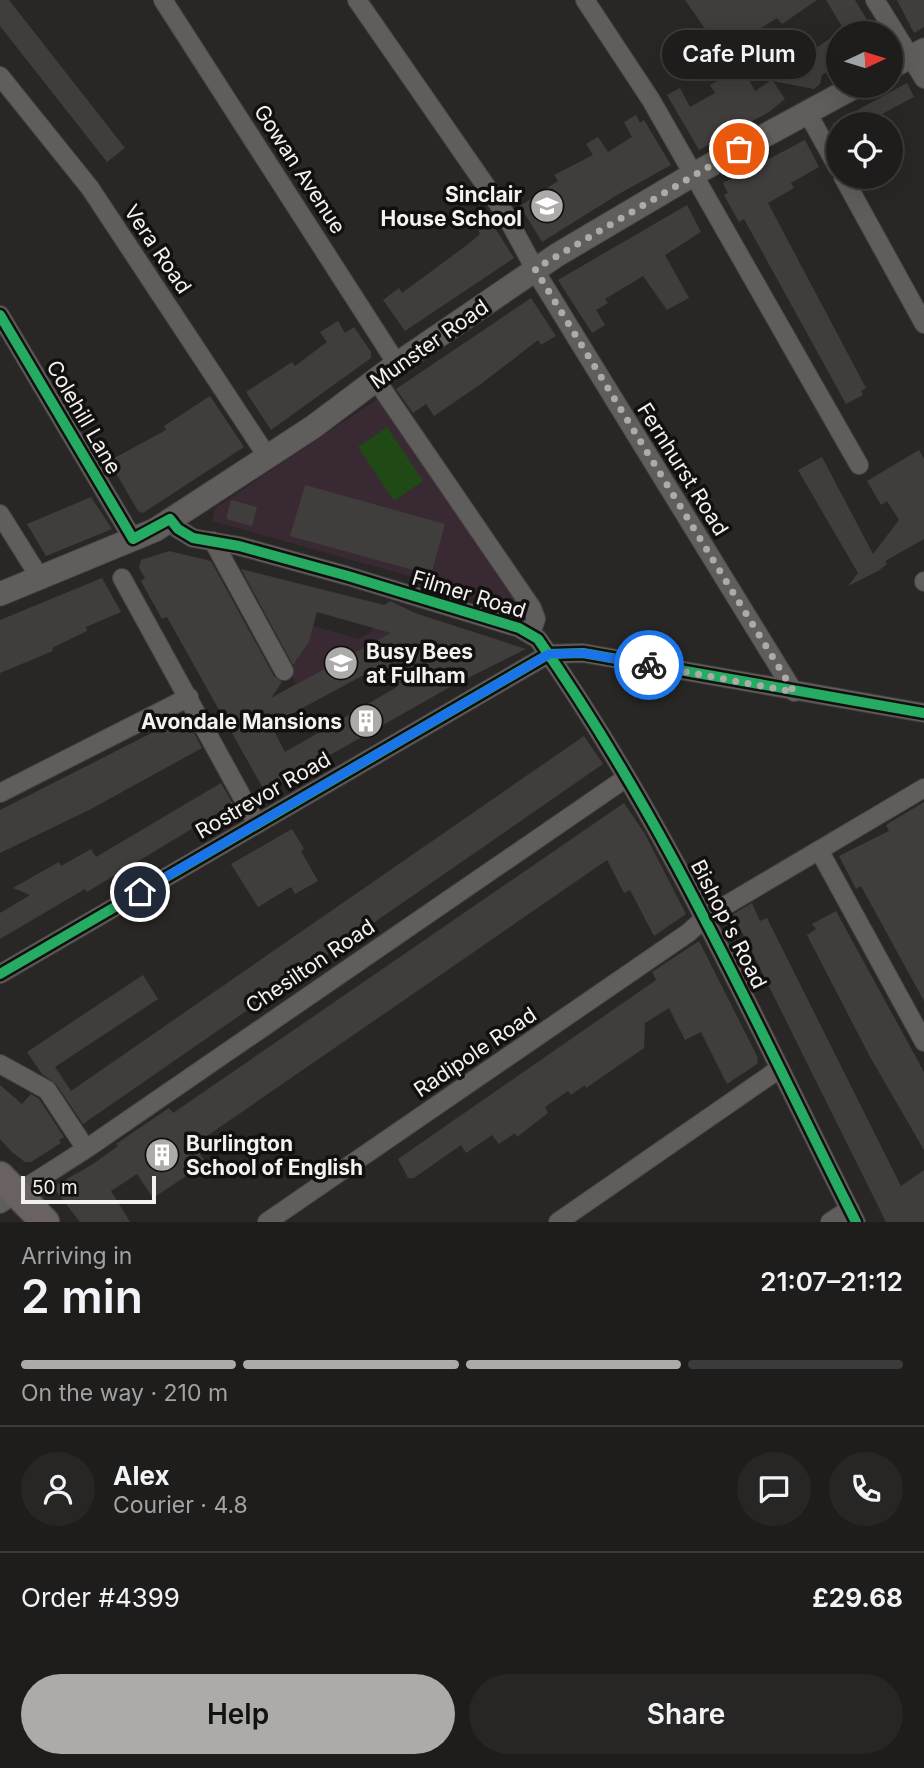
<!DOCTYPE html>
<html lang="en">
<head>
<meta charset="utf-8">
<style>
  body { margin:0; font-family:Inter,sans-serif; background:#272625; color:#f1f3f6; height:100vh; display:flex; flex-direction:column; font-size:26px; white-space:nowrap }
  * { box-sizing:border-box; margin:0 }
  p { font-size:23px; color:#a1a2a3 }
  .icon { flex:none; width:38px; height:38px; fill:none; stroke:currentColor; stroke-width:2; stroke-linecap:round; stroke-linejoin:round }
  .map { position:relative; height:1222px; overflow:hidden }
  .side { display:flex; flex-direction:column; background:#1f1d1c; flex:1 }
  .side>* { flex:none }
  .needle { width:46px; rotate:86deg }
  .fabs { position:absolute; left:826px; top:21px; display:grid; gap:14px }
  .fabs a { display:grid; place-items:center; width:77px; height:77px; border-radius:50%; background:#1f1d1c; box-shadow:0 7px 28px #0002,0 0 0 2px #3c3b3b; font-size:35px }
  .scale { position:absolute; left:21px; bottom:18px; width:135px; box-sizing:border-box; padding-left:7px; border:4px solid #f4f2f0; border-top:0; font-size:19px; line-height:24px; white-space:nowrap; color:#f4f2f0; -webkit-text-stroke:5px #12100f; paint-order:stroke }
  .pin { position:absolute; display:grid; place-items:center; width:60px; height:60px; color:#fff; margin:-30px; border:4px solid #fff; border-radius:50%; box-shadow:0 2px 7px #0007 }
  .courier { position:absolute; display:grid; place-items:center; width:70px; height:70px; margin:-35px; border:5px solid #1a73e8; border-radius:50%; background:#fff; color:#222; box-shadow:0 2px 9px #0007 }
  .bubble { position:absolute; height:49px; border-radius:24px; background:#1f1d1c; box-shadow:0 7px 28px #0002,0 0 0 2px #3c3b3b; font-size:23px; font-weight:600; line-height:49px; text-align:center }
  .headline em { font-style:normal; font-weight:600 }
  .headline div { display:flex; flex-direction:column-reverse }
  .headline { display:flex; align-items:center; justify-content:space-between; height:119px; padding:0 21px }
  h1 { font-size:46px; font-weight:600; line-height:52px }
  .bar { display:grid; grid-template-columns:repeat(4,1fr); gap:10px 7px; align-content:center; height:84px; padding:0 21px }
  .bar i { height:9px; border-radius:5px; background:#3c3b3b }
  .bar .selected { background:#adaba9 }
  .bar p { grid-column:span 4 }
  .line { display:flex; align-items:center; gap:18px; padding:0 21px; border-top:2px solid #3c3b3b }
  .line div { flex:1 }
  .round { display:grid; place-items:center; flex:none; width:74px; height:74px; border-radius:37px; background:#272625 }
  .primary-button { display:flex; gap:14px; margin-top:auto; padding:14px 21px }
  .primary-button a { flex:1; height:80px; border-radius:42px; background:#adaba9; color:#111; font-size:28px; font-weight:600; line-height:80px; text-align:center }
  .primary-button a+a { background:#272625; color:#f1f3f6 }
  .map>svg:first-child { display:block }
  .education { fill:#382932 }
  .green { fill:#1f4a15 }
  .building { fill:#403e3c; fill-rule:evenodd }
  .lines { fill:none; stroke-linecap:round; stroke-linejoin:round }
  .minor-casing { stroke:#474544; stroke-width:20 }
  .tertiary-casing { stroke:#474544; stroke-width:25 }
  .primary-casing { stroke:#474544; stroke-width:31 }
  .minor { stroke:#5f5e5c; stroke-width:18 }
  .tertiary { stroke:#5f5e5c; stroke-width:23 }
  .primary { stroke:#6a6261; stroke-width:28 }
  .cycleway-casing { stroke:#12100f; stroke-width:15 }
  .cycleway { stroke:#26ab63; stroke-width:10 }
  .done { stroke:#adaba9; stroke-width:7; stroke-dasharray:0 12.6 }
  .route { stroke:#1a73e8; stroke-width:9 }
  .labels { text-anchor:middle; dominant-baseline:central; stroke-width:7; stroke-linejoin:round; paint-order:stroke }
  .street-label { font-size:21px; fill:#f4f2f0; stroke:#12100f }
  .poi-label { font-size:21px; font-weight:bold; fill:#f4f2f0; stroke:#12100f; text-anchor:end }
</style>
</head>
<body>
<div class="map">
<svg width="924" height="1222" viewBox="0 0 924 1222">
  <rect width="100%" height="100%" fill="#292725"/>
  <!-- education -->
  <path class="education" d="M379,398L523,608L522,613L434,583L212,521L215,508Z
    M380,604L385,605L403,654L279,720L268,699L296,684L289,671L309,642L313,626L358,639L371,632Z"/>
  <!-- green -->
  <path class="green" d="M387,427L423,481L394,501L358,447Z"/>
  <!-- building -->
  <path class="building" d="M0,0H9L125,148L107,162L0,26Z
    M685,0H817L782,24L777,18L750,35L754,41L726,59Z
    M826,0H855L875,33H846Z
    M897,0H924V27L914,33Z
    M838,33V64L822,75L820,84L814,89L773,81L785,99L769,112L699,150L667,95L680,88L690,107L715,93L710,85L742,67L755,91L792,66L788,60L804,48L807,54Z
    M907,83L914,97L882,114L888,124H832Z
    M636,115L640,123L644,120L671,165L617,195L542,242L520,206L558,181L554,175L593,155L586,144L598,137L608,152L632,137L624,122Z
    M805,140L819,167L791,183L794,188L768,203L866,388L861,391L863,395L846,404L744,219L739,222L724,195L728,193L723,183Z
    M687,205L701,232L665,255L689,298L667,310L643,276L605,299L608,303L596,310L605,325L592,333L558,280Z
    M491,222L514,258L405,331L383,300L399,288L402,293L467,245L480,234L478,230Z
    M531,298L556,336L541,345L538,340L481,384L434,416L426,404L413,413L396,389Z
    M338,321L345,333L354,327L371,352V358L271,430L246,392L292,362L295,366L327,342L320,332Z
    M210,396L244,447L143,513L138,511L109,461L166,430L164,426Z
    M919,450L924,459V539L885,561L887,564L878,571L848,586L858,573L798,470L822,457L873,554L899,520L887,501L881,505L867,481Z
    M305,485L445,524L431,575L290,536Z
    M91,497L112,529L46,556L27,524Z
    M231,500L257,507L252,526L226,519Z
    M169,551L211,561L274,676L282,682L271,698L391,633L317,612L309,642L293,665L241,569L384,605L390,601L415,613L526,649L450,687L265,792L167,617L162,619L141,581L145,578L139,568L141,560ZM384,664L397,687L285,752L271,725Z
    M102,578L121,612L86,627L87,631L52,648L53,651L0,673V620Z
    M185,716L202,748L91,809L0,853V810Z
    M584,736L603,764L83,1124L56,1084L42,1074L27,1052L143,975L158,999L55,1067L71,1091Z
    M221,783L233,804L87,892L85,889L0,939V913L30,895L13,888L59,862L61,866L91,849L96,857Z
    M924,802V1001L861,886L856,889L839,856L889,831L886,825Z
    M624,803L645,834L686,914L654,936L630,890L624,893L607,860L194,1145L206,1163L153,1198L137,1174L111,1191L130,1222H80L53,1187L93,1164L118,1146L116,1144L169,1108L173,1113Z
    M292,829L304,849L301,851L318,881L295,894L291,887L258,907L231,864Z
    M752,903L760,921L767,918L901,1186L924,1170V1222H886L733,914Z
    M836,911L924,1072V1150L869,1055L807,935L816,929L812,924Z
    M699,941L758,1058L757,1064L727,1084L701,1032L685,1040L669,1008L645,1023L644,1048L586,1088L585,1085L571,1095L568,1091L545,1107L548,1113L517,1137L515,1133L499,1144L492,1135L466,1153L461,1145L414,1178H408L398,1159L656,980L652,972Z
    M0,1085L22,1104L31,1094L39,1099L64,1137L59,1140L61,1143L31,1162H25L12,1152L0,1139Z"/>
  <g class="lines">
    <!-- minor casing -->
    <g class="minor-casing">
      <path id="minor" d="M163,0L397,364
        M357,0L504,212L542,282L794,692
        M585,0L651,100L859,465
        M875,0L924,79
        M0,76L90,188L267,456
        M807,112L838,168
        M843,177L924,324
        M0,315L133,539
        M376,380L532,608L536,619L531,633
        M0,514L40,578
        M170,519L178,529L193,538L239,546L348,576L519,628L538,639C667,822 756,1024 856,1222
        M213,541L284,671
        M122,578L257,824
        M924,581V582
        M0,793L189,697
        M819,850L924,1042
        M0,974L549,654L583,653L924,713
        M0,1064L47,1090L86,1149
        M0,1204L86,1149L626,778
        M267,1222L688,933L706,917L924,788
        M558,1222L779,1069
        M830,1222L850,1209"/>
    </g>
    <!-- tertiary casing -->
    <g class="tertiary-casing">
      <path id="tertiary" d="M891,67L924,50
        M0,594L155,530L313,427L397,364L557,255L694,174L856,86"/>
    </g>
    <!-- primary casing -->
    <g class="primary-casing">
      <path id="primary" d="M0,1176L45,1222"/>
    </g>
    <!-- minor -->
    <use href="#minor" class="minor"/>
    <!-- tertiary -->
    <use href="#tertiary" class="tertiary"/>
    <!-- primary -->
    <use href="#primary" class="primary"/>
    <!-- cycleway casing -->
    <g class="cycleway-casing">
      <path id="cycleway" d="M0,315L133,539L170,519L178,529L193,538L239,546L348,576L519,628L538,639C667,822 756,1024 856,1222
        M0,974L549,654L583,653L924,713"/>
    </g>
    <!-- cycleway -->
    <use href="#cycleway" class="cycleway"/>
  </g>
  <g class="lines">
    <!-- done -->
    <path class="done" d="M649,665L794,692L535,269L739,149"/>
    <!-- route -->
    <path class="route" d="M140,892L549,654L583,653L649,665"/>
  </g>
  <!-- icons -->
  <defs>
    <g id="school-disc" transform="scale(1.75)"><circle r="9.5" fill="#adaba9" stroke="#12100f"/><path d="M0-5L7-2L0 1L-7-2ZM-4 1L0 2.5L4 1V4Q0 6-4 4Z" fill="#fff"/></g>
    <g id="building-disc" transform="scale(1.75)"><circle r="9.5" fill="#adaba9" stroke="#12100f"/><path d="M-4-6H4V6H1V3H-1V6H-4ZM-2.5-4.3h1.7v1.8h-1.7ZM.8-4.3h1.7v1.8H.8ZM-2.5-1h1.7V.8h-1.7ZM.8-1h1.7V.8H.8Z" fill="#fff"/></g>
  </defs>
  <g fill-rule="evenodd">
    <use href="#school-disc" x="547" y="206"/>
    <use href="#school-disc" x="341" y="663"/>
    <use href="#building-disc" x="366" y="721"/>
    <use href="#building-disc" x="162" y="1155"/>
  </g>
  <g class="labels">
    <!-- street labels -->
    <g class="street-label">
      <text transform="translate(300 169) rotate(57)">Gowan Avenue</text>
      <text transform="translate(158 249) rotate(56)">Vera Road</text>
      <text transform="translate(429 344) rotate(-35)">Munster Road</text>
      <text transform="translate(84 417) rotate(60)">Colehill Lane</text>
      <text transform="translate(683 469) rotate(58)">Fernhurst Road</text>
      <text transform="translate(469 594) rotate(17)">Filmer Road</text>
      <text transform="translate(263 795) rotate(-30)">Rostrevor Road</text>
      <text transform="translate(729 924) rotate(63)">Bishop's Road</text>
      <text transform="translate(310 966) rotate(-34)">Chesilton Road</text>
      <text transform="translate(475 1052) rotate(-34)">Radipole Road</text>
    </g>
    <!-- poi labels -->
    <g class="poi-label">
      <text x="522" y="194">Sinclair<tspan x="522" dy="24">House School</tspan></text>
      <text x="366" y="651" text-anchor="start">Busy Bees<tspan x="366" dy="24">at Fulham</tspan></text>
      <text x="342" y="721">Avondale Mansions</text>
      <text x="186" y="1143" text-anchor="start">Burlington<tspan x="186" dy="24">School of English</tspan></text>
    </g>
  </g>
</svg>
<div class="fabs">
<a><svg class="needle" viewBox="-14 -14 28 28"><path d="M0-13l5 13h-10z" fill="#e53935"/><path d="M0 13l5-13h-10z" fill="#a1a2a3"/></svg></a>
<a><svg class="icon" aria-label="locate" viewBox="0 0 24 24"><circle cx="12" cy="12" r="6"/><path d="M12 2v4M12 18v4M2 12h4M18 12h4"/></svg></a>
</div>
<div class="scale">50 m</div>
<div class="pin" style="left:739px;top:149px;background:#ea580c"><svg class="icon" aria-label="bag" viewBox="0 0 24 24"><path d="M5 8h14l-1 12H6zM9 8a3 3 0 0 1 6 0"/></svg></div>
<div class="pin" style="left:140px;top:892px;background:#1f2937"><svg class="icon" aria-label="home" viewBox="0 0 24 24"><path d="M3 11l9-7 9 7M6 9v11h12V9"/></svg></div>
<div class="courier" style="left:649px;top:665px"><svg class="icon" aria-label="bike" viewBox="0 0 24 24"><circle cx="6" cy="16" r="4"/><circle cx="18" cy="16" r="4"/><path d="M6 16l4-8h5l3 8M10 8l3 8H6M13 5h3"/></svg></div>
<div class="bubble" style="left:662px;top:30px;width:154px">Cafe Plum</div>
</div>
<section class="side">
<div class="headline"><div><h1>2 min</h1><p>Arriving in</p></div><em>21:07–21:12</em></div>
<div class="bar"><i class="selected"></i><i class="selected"></i><i class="selected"></i><i></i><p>On the way · 210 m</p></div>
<div class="line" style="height:126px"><a class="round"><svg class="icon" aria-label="person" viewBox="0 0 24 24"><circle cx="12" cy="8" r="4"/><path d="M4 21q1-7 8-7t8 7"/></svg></a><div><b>Alex</b><p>Courier · 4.8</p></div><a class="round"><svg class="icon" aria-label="chat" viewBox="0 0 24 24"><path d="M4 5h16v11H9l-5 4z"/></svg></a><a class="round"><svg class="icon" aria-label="phone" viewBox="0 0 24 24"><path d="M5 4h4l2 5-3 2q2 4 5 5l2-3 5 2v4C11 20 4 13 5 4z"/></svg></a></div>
<div class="line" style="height:91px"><div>Order #4399</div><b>£29.68</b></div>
<div class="primary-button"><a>Help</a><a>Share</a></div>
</section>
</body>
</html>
